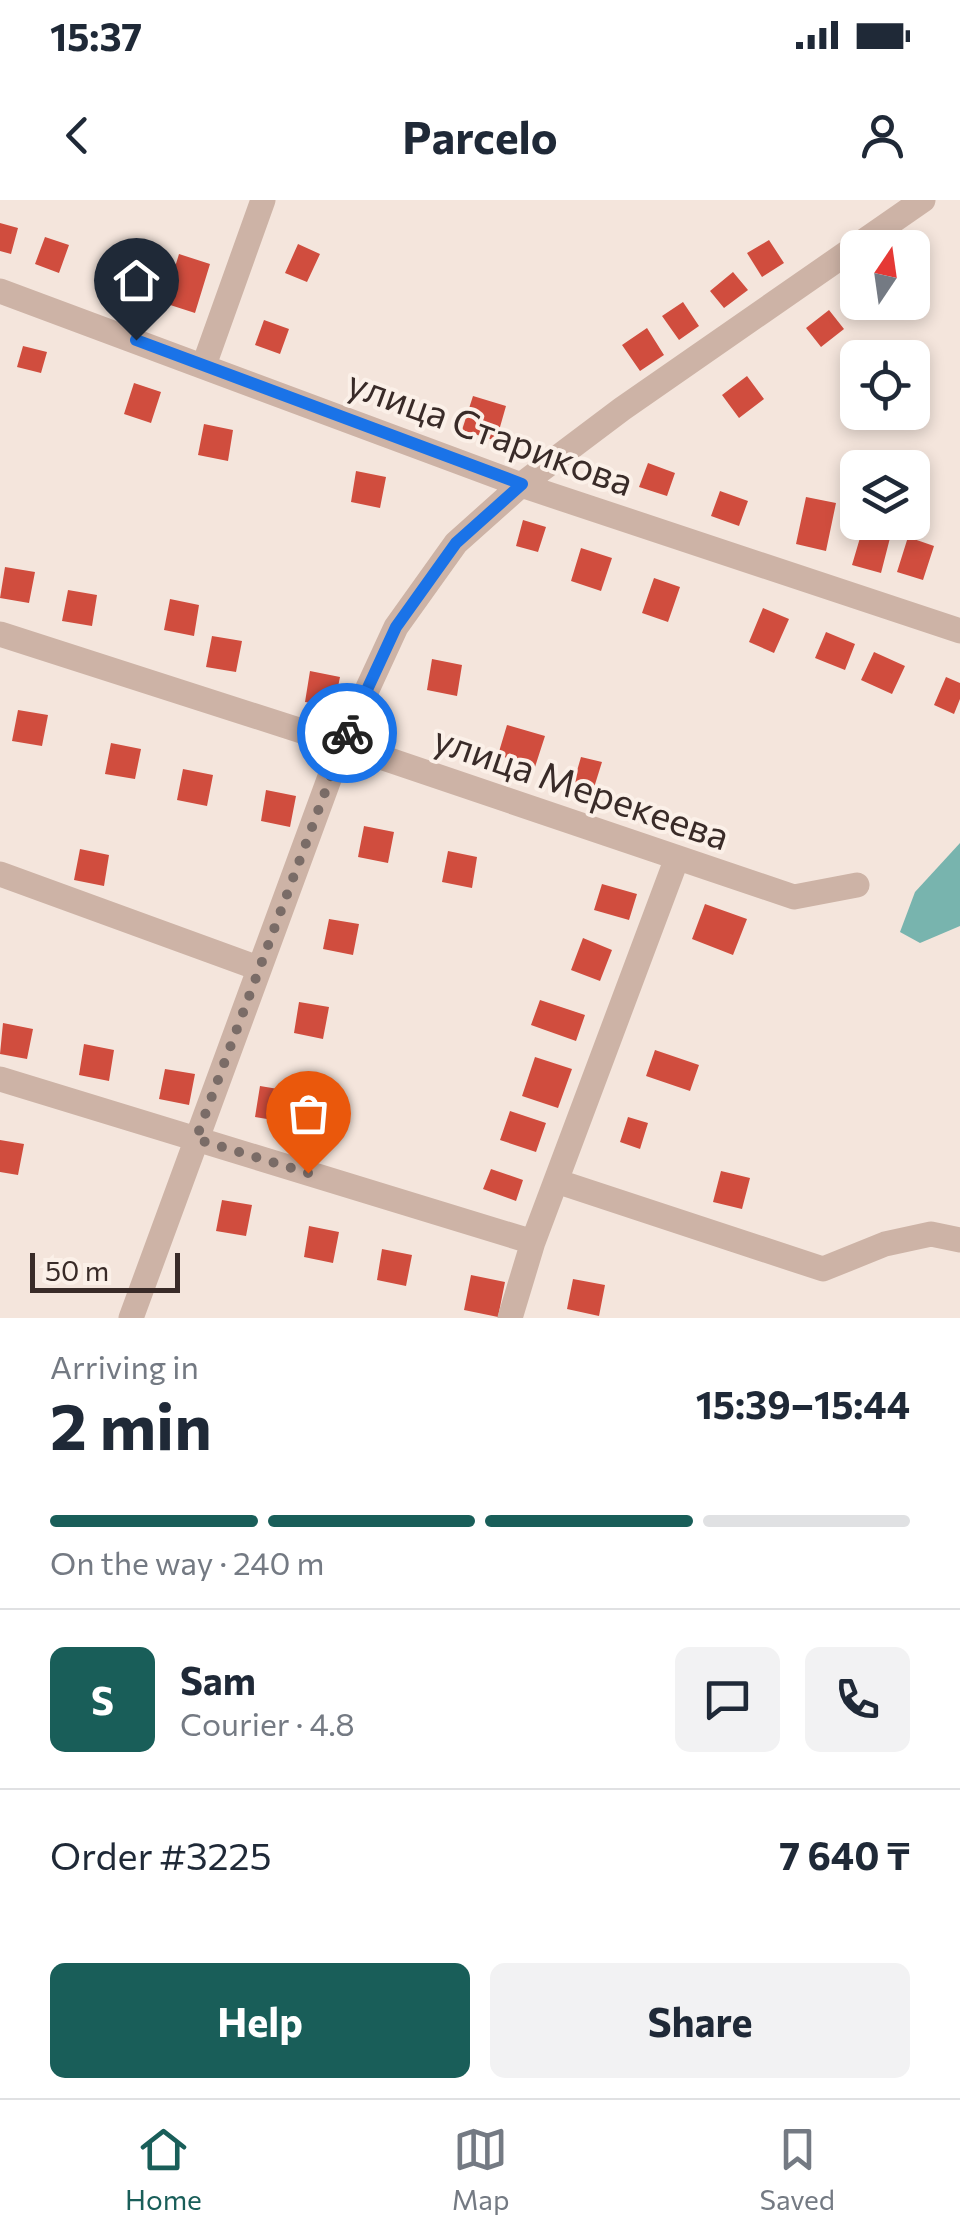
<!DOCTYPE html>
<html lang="en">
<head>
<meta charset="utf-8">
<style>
  body { margin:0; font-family:Commissioner,sans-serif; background:#f2f2f3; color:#1f2937; height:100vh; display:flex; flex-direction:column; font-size:38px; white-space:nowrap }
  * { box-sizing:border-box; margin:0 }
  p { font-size:32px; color:#747a83 }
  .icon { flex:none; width:55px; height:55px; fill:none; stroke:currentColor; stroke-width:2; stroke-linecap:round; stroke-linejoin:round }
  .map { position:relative; height:1118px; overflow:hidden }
  .side { display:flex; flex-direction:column; background:#fff; flex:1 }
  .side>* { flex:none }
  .needle { width:65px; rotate:13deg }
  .fabs { position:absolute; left:840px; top:30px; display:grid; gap:20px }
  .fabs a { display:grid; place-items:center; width:90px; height:90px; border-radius:15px; background:#fff; box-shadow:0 5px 15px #0003; font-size:50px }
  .scale { position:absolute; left:30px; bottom:25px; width:150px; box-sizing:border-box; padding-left:10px; border:5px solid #392b28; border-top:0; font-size:28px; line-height:35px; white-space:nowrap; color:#392b28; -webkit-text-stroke:8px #fbf0e8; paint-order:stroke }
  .pin { position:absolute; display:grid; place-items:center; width:85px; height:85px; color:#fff; margin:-102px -42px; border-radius:50% 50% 50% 0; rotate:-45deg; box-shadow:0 0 10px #0007 }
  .pin .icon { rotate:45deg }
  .courier { position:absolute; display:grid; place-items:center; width:100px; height:100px; margin:-50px; border:8px solid #1a73e8; border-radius:50%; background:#fff; color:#222; box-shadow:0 2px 12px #0007 }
  .summary em { font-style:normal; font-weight:700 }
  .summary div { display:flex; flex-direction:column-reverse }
  .summary { display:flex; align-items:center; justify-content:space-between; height:170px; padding:0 50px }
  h1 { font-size:65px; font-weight:700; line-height:75px }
  .bar { display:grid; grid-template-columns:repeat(4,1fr); gap:15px 10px; align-content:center; height:120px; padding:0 50px }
  .bar i { height:12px; border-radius:8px; background:#e0e1e3 }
  .bar .on { background:#195e59 }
  .bar p { grid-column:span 4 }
  .line { display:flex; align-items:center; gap:25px; padding:0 50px; border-top:2px solid #e0e1e3 }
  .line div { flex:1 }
  .round { display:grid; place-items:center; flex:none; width:105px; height:105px; border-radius:15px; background:#f2f2f3 }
  .button { display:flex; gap:20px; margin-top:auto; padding:20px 50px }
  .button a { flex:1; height:115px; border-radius:15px; background:#195e59; color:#fff; font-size:40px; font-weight:700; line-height:115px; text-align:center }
  .button a+a { background:#f2f2f3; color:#1f2937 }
  .status { display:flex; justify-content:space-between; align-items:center; height:70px; padding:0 50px; background:#fff; direction:ltr }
  .status svg { height:28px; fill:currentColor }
  header { display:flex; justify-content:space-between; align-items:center; height:130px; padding:0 50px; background:#fff; font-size:45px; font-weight:700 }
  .dock { display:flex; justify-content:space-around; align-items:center; height:140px; border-top:2px solid #e0e1e3; background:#fff; font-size:28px; color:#747a83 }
  .dock a { display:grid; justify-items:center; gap:5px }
  .dock .on { color:#195e59 }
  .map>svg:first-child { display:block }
  .water { fill:#78b4ae }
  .building { fill:#d04d3e }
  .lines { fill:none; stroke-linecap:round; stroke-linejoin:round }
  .minor { stroke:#cdb3a6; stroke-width:25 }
  .done { stroke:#7a6c67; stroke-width:10; stroke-dasharray:0 18 }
  .route { stroke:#1a73e8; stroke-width:12 }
  .labels { text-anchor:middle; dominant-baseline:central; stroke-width:8; stroke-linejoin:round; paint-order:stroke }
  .street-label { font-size:38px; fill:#392b28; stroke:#fbf0e8 }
</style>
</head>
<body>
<div class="status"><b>15:37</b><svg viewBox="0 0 49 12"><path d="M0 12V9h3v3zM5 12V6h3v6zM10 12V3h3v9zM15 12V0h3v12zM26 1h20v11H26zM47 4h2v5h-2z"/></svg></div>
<header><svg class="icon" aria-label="back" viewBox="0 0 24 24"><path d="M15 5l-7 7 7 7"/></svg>Parcelo<svg class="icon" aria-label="person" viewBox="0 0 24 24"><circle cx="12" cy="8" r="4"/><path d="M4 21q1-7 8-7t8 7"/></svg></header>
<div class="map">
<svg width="960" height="1118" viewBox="0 0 960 1118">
  <rect width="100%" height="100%" fill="#f4e5dc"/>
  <!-- water -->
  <path class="water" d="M960,643V726L920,743L900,732L915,692Z"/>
  <!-- building -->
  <path class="building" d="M0,23L18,28L11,54L0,51Z
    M45,37L69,45L59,73L35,64Z
    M769,40L784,63L762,77L747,53Z
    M298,44L320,54L307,82L285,73Z
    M179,54L210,64L195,113L164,103Z
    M119,63L143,69L136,96L112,89Z
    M733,72L748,90L724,108L710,91Z
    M858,85V102H872L858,113L844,95Z
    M683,102L699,126L679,140L662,116Z
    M829,110L844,129L821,147L806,128Z
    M264,120L289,129L280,154L255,145Z
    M647,128L664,155L640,171L622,145Z
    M23,146L47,152L41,173L17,167Z
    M747,176L764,199L739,218L722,195Z
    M134,183L161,192L151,223L124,214Z
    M473,196L506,206L496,241L462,230Z
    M204,224L233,230L228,261L198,255Z
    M648,263L675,273L667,296L639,287Z
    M356,271L386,277L380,308L351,302Z
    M720,291L748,301L739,326L711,316Z
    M806,297L836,303L826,351L796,344Z
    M523,320L546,327L538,352L516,346Z
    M862,331L890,338L881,373L852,365Z
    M908,337L934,346L923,380L897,372Z
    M581,348L612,358L601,391L571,381Z
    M5,367L35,372L29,403L0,398Z
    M654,378L680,387L668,422L642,413Z
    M68,390L97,395L92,426L62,421Z
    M170,399L199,405L194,436L164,430Z
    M763,408L789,419L774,453L749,442Z
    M826,432L855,444L845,470L815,458Z
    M212,436L242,441L236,472L206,467Z
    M874,452L905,466L892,494L861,480Z
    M432,459L462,465L457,496L427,490Z
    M310,471L340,477L334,507L305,502Z
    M946,477L960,483V499L954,514L934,505Z
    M18,510L48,515L42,546L12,541Z
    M507,525L545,536L535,567L498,555Z
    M111,543L141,549L135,579L105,574Z
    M581,557L602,562L592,594L572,588Z
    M183,569L213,575L207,606L177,600Z
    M266,590L296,596L290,627L261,621Z
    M364,626L394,632L388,663L358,657Z
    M80,649L109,655L104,686L74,680Z
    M448,651L477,657L472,688L442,682Z
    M602,684L637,694L629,720L594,710Z
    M705,704L747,719L733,755L692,739Z
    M329,719L359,724L353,755L323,749Z
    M583,738L612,750L600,781L571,770Z
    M540,800L585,815L576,841L531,825Z
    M299,802L329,807L323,839L294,833Z
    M3,823L33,829L27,859L0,854Z
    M84,844L114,850L109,881L79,875Z
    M655,850L699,865L690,891L646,876Z
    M535,857L572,869L558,908L522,896Z
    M165,869L195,874L189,905L159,899Z
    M260,886L290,891L285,922L255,917Z
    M510,911L546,923L536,952L500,940Z
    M628,917L648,923L640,949L620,942Z
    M0,940L24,944L18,975L0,972Z
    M491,969L523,980L516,1001L483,989Z
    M721,971L750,978L742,1009L713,1002Z
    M222,1000L252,1005L246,1036L216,1031Z
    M309,1026L339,1032L333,1063L304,1057Z
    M382,1049L412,1055L406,1086L377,1080Z
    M471,1075L505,1082L498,1117L464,1110Z
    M573,1079L605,1085L599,1116L567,1109Z"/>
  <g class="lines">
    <!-- minor -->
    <path class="minor" d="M0,91L521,285L960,431
      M204,165L263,0
      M0,434L342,544L794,697L857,685
      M0,674L258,768
      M0,879L533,1042
      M556,981L823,1069L885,1044L931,1034L960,1040
      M131,1118L342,544L396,427L456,343L521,285L622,209L923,0
      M510,1118L533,1042L677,658"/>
  </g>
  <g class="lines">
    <!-- done -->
    <path class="done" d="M308,973L196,939L347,533"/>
    <!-- route -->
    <path class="route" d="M136,140L522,284L456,343L396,427L347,533"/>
  </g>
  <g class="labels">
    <!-- street labels -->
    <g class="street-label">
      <text transform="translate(491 231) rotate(20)">улица Старикова</text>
      <text transform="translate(582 586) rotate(19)">улица Мерекеева</text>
    </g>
  </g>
</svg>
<div class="fabs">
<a><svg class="needle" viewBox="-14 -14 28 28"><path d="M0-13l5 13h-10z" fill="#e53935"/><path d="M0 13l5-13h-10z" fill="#747a83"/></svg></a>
<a><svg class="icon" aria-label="locate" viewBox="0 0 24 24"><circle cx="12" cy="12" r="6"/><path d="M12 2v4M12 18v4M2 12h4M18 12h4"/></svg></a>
<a><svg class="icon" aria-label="layers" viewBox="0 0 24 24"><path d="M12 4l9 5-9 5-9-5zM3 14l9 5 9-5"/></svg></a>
</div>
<div class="scale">50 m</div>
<div class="pin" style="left:308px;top:973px;background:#ea580c"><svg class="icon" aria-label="bag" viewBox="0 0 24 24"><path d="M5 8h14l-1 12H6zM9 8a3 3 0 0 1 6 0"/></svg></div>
<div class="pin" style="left:136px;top:140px;background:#1f2937"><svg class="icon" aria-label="home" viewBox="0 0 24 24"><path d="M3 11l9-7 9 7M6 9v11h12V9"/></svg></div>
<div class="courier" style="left:347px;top:533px"><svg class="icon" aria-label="bike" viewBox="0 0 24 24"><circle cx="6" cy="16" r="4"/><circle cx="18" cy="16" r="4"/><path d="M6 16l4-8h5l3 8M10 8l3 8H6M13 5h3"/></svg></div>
</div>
<section class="side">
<div class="summary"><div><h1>2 min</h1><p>Arriving in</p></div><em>15:39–15:44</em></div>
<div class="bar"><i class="on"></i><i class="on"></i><i class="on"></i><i></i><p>On the way · 240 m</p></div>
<div class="line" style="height:180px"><b class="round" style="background:#195e59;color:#fff">S</b><div><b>Sam</b><p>Courier · 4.8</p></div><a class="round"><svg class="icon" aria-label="chat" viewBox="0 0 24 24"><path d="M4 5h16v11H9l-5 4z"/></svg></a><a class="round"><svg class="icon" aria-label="phone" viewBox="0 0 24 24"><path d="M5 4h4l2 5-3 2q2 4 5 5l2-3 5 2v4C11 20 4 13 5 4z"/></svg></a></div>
<div class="line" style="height:130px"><div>Order #3225</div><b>7 640 ₸</b></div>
<div class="button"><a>Help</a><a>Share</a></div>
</section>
<nav class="dock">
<a class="on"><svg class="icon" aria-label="home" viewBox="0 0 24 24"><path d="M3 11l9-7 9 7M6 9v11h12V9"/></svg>Home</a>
<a><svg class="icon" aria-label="map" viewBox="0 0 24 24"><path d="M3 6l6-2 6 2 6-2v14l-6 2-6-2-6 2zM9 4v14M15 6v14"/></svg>Map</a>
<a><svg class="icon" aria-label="saved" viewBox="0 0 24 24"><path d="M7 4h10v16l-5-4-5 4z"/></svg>Saved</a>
</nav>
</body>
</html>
